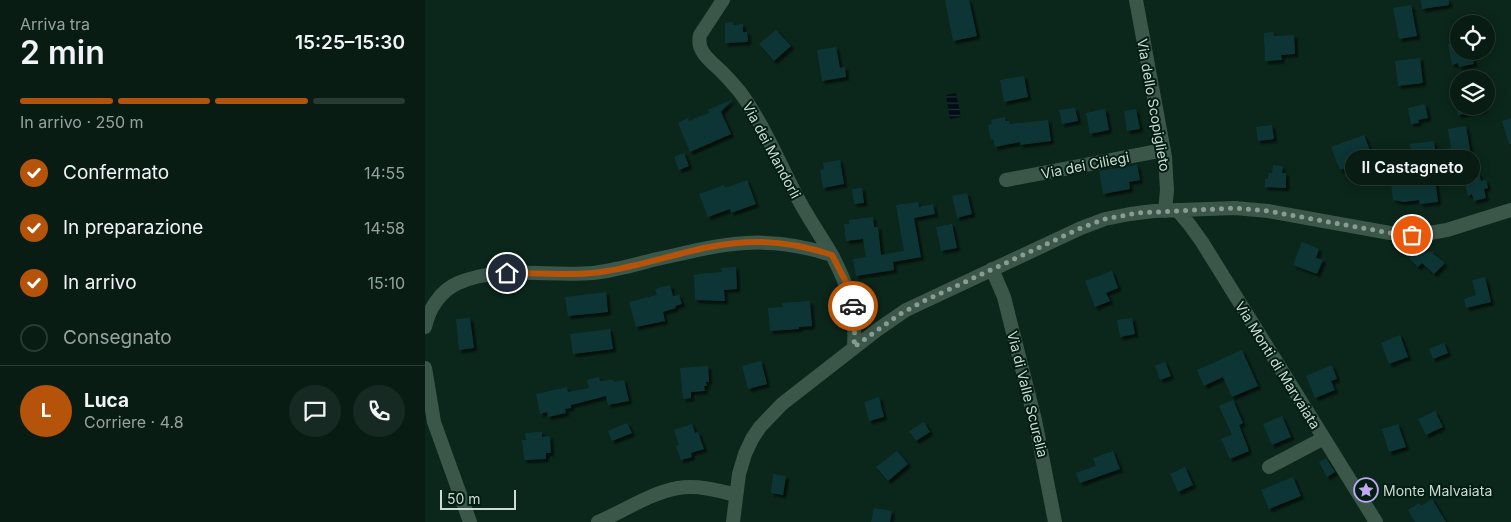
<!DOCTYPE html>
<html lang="it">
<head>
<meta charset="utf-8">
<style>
  body { margin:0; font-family:Inter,sans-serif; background:#162922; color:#f1f3f6; height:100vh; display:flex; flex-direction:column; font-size:19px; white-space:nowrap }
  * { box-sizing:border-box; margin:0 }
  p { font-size:16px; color:#98a1a0 }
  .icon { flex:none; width:28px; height:28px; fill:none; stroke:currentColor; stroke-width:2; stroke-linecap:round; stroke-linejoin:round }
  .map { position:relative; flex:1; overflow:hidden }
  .drawer { display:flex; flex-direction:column; background:#081c14; width:425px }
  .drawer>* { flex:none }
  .fabs { position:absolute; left:1025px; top:15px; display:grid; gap:10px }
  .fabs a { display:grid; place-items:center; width:45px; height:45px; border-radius:50%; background:#081c14; box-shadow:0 2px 12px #0003,0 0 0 1px #293a34; font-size:25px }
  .scale { position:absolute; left:15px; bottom:12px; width:76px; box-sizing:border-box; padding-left:5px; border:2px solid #ccdcd4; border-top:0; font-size:14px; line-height:18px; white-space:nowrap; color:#ccdcd4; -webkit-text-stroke:4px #021d11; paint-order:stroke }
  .pin { position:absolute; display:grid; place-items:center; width:42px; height:42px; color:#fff; margin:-21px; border:2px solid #fff; border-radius:50%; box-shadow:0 1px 5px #0007 }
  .courier { position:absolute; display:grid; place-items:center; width:50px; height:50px; margin:-25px; border:4px solid #b45309; border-radius:50%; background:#fff; color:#222; box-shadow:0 1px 6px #0007 }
  .bubble { position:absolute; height:35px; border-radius:18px; background:#081c14; box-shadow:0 2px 12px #0003,0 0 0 1px #293a34; font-size:16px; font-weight:600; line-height:35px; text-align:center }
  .summary em { font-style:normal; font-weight:600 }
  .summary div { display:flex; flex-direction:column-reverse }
  .summary { display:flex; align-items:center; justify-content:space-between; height:85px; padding:0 20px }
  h1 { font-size:32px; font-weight:600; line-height:38px }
  .bar { display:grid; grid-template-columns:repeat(4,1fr); gap:8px 5px; align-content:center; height:60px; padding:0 20px }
  .bar i { height:6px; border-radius:4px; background:#293a34 }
  .bar .selected { background:#b45309 }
  .bar p { grid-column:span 4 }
  .line { display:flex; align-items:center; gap:12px; padding:0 20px; border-top:1px solid #293a34 }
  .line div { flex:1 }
  .round { display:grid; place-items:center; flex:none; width:52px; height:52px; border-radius:26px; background:#162922 }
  ol { padding:0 20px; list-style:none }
  li { display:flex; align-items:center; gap:15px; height:55px }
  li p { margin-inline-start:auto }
  li .icon { padding:5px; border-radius:50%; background:#b45309; color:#fff; stroke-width:4 }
  li:last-child { color:#98a1a0 }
  li i { width:28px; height:28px; border:2px solid #293a34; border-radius:50% }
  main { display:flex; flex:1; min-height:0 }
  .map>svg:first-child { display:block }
  .water { fill:url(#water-rules) }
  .building { fill:#0d3634; filter:url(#shadow) }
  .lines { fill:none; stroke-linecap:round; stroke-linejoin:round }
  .minor { stroke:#3b5749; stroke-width:14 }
  .done { stroke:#889c93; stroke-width:5; stroke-dasharray:0 9 }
  .route { stroke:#b45309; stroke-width:6 }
  .labels { text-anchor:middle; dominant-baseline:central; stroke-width:4; stroke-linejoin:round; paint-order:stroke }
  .street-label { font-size:14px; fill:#ccdcd4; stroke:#021d11 }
  .poi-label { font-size:14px; fill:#ccdcd4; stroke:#021d11; text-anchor:start }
</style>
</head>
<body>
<main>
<section class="drawer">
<div class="summary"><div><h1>2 min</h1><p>Arriva tra</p></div><em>15:25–15:30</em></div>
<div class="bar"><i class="selected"></i><i class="selected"></i><i class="selected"></i><i></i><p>In arrivo · 250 m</p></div>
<ol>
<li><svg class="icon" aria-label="check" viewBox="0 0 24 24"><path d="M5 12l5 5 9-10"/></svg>Confermato<p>14:55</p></li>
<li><svg class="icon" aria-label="check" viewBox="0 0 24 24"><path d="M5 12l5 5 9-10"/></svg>In preparazione<p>14:58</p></li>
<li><svg class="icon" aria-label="check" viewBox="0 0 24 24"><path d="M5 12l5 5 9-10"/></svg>In arrivo<p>15:10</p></li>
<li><i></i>Consegnato</li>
</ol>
<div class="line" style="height:90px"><b class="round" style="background:#b45309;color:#fff">L</b><div><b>Luca</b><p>Corriere · 4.8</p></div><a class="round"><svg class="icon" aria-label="chat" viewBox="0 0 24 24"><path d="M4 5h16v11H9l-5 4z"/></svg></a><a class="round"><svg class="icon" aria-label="phone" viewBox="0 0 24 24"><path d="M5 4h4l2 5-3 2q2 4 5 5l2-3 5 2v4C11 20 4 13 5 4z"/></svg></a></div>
</section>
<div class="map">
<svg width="1086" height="522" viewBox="0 0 1086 522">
  <defs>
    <pattern id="water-rules" width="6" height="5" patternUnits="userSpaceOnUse" patternTransform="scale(1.25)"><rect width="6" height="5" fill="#000e13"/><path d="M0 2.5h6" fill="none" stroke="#243034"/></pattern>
    <filter id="shadow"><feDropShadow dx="3" dy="3" stdDeviation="1" flood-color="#0009"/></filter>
  </defs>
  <rect width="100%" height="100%" fill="#0b261a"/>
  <!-- water -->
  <path class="water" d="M531,93L536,117L525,119L521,95Z"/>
  <!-- building -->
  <path class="building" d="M520,0H544L552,36L528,41Z
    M996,0H1024V5L997,9Z
    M986,5L992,36L974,39L968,8Z
    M308,22V25L318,24V32H322L323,42L300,43V23Z
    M351,30L366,46L349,61L334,44Z
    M848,32L849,36L869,35L870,54L856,55L857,60L840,61L839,33Z
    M1034,42V51H1047L1049,64L1034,67L1033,63L1027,65L1023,44Z
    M411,47L415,68L420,67L421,77L397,81L392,50Z
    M995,58L998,83L973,86L970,61Z
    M599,76L603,97L579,102L575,80Z
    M308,99L296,112L306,134L265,152L253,123L263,118L264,121L284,113L283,110Z
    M1000,104L1003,118L993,120L994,123L986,124L983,108Z
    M1031,106H1058L1059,110L1033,115Z
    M650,108L653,121L637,124L634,110Z
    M680,109L684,130L665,134L661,113Z
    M711,109L715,129L702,131L699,111Z
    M580,117V121H584L585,124L623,120L626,141L595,145V142L570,147L568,139L566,140L563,125L567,124L566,120Z
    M1086,118V144H1084L1077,121Z
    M847,125L849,139L833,141L831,127Z
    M1041,126L1049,174L1054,173L1056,181L1061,180L1063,188L1059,189L1061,198L1049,201L1047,194L1043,196L1038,175L1010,178L1013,202L995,204L994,200L979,202L968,200L965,174L971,173L970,166L977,165L976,156L987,155L985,144L1009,141L1010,150L1026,148L1023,129Z
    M939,135L948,158L915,170L906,147Z
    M259,153L264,166L254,170L249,157Z
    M415,160L419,184L398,188L395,170L399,169L398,163Z
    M712,165L715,180L704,182L705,189L678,194L674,171Z
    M848,165L858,166L857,173H861V188L840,187V179H843L844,173H847Z
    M322,180L331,204L306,213L305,209L283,217L274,194L299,185L300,188Z
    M437,188L439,203L429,204L427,189Z
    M542,193L547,214L532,218L527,196Z
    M493,202L494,207L508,204L510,214L489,218L496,257L468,262L469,270L431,276L428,259L441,257L438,239L421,241L419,224H424V220L448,217L449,227H453L456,255L479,251L471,205Z
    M527,224L532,248L516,251L511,227Z
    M877,242L894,249L891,258L898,260L892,274L868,265Z
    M1010,251L1007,253L1020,263L1009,274L997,263L993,267L984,258L991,252L993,254Z
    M311,267L312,289L299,290L300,301L270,300L269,275H272V274L297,272L296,268Z
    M687,271L693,288L681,293L685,301L670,307L660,281Z
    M1060,277L1066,302L1041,308L1039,299L1051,295L1047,280Z
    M245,285L248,296L254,295L257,304L250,306L251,308L238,312L240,321L211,327L204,302L232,295L230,289Z
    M181,292L183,312L143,316L140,297Z
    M385,301L387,326L374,327V329L345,331L343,308L358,307L357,303Z
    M45,318L49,348L34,350L31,319Z
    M707,318L710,334L695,337L692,320Z
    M185,329L188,349L148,354L145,334Z
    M975,335L983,357L964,364L956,343Z
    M1019,343L1023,353L1008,359L1004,349Z
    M817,350L833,386L807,397L798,377L779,386L772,370Z
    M336,361L342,384L323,389L317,366Z
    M740,362L746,376L735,380L730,366Z
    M907,365L912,379L906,381L910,390L890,398L881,376Z
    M283,366L284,382H281L282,386H279L280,391L266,392V398L258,399L255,368Z
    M174,377L175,381L188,380L189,382L199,380L204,401L183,405L181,396L146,405V408L140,409L141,413L123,417L122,412L115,414L111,394L142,387L143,392L164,388L162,380Z
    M454,397L459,417L444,421L439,402Z
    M808,400L818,423L814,425L824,451L805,459L796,439L807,435L794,406Z
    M1010,411L1018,427L1001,435L993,419Z
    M857,416L866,437L847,445L838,424Z
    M499,422L505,432L491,441L484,431Z
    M202,423L207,433L187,441L183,431Z
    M267,424L270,433L273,432L279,449L266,453L267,457L256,460L251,446L254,445L249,430Z
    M973,424L981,447L964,452L957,429Z
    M117,432V437L125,436L126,453H121V459L99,460L97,440H101L100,433Z
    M472,451L483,464L463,481L451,467Z
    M688,451L695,469L655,483L651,473L671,466L668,458Z
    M901,458L910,472L902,477L894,462Z
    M760,467L768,485L753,492L745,474Z
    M348,474L361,476L358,495L346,493Z
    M868,477L876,496L844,509L836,490Z
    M1007,499L1021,522H990L983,510L994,503L996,506Z
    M449,508L467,511L465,522H446Z"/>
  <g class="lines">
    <!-- minor -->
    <path class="minor" d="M298,0L275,35C271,52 286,61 297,72C303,78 309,85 315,92C337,122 351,156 368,189C379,212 394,233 407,255
      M711,0L740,157L742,190L740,211
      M581,180L739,150
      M752,210L764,224L777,242L951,522
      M567,269L579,297L610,420L630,522
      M0,327C4,309 15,291 33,283C75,265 123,277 168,273C187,271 205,266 224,261C293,245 336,232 407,255C425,290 431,308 429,347
      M0,368L9,422L45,522
      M844,467L899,438
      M173,522C199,511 225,493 253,488C272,485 292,490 311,495
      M308,522L314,474L320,454L327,439L335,427L357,404L452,330L481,310L656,228L680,219L705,214L729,211L810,208L843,211L965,233L993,235L1022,230L1086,210"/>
  </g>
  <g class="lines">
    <!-- done -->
    <path class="done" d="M428,306L430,321L429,347L475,314L499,301L656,228L680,219L712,213L810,208L843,211L965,233L987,235"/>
    <!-- route -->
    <path class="route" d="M82,273C115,272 149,277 182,271C232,263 280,242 332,242C357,242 383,247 407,255L422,284L428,306"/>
  </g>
  <!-- icons -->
  <defs>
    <g id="sight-ring" transform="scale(1.25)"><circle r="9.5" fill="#021d11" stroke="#c1a8f3" stroke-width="1.5"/><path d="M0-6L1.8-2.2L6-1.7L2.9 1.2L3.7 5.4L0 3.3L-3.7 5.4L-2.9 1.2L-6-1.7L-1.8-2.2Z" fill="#c1a8f3"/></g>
  </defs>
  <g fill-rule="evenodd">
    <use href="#sight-ring" x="941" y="490"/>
  </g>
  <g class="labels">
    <!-- street labels -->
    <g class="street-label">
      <text transform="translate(729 105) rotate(80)">Via dello Scopiglieto</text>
      <text transform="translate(347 150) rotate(62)">Via dei Mandorli</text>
      <text transform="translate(660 165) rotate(-11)">Via dei Ciliegi</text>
      <text transform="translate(853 365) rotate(58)">Via Monti di Marvaiata</text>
      <text transform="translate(603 394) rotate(76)">Via di Valle Scurelia</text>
    </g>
    <!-- poi labels -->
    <g class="poi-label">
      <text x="958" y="490">Monte Malvaiata</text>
    </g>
  </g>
</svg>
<div class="fabs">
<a><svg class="icon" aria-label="locate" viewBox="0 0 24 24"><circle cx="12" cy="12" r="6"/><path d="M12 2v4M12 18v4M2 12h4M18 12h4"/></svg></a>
<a><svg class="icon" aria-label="layers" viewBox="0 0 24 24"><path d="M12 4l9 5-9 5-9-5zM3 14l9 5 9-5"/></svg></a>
</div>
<div class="scale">50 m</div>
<div class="pin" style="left:987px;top:235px;background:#ea580c"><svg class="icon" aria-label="bag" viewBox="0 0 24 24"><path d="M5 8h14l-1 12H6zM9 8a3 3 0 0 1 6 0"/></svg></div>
<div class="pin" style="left:82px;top:273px;background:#1f2937"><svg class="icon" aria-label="home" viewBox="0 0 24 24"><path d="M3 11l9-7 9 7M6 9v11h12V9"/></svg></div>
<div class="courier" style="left:428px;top:306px"><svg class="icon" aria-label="car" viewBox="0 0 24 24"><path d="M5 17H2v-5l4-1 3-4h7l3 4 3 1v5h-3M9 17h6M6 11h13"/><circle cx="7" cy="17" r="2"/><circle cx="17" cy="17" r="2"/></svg></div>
<div class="bubble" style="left:920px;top:150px;width:135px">Il Castagneto</div>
</div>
</main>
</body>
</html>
